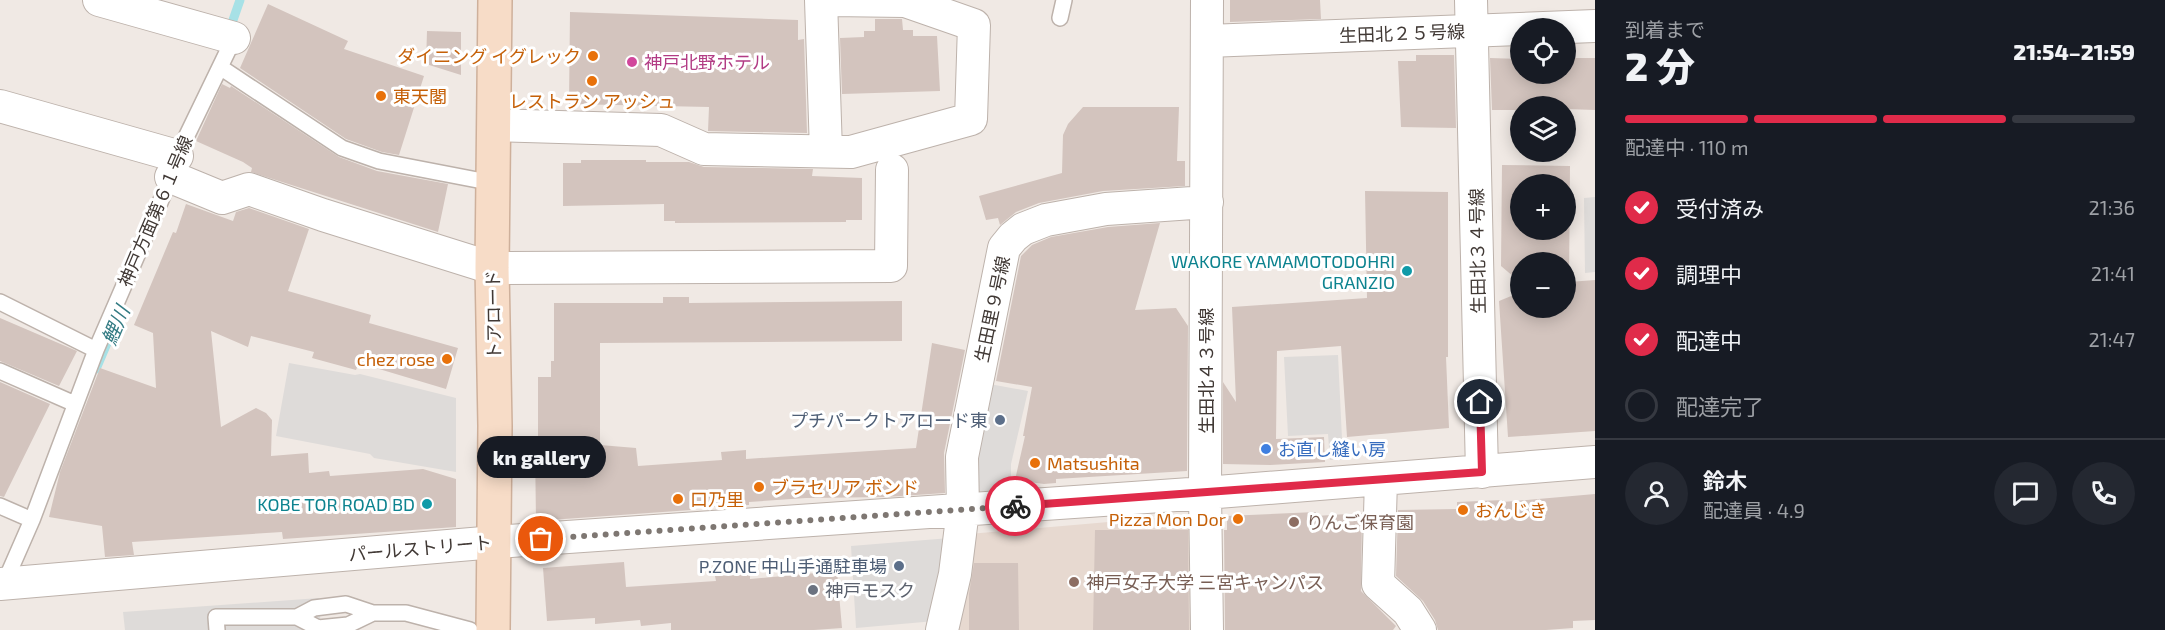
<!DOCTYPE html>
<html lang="ja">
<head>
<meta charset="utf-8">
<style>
  body { margin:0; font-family:"Exo 2","Noto Sans JP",sans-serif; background:#242831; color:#f1f3f6; height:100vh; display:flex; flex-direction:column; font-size:22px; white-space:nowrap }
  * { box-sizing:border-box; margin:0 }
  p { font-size:20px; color:#9ea1a6 }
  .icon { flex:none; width:33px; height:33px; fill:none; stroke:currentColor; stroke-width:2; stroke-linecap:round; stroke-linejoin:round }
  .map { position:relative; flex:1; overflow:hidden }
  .panel { display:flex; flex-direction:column; background:#171b24; width:570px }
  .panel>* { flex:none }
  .buttons { position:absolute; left:1510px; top:18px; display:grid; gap:12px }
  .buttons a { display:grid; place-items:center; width:66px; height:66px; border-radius:50%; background:#171b24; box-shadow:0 3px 15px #0003; font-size:30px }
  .pin { position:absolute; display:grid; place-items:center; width:51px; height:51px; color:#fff; margin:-26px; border:3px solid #fff; border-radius:50%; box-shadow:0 2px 6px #0007 }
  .courier { position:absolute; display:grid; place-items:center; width:60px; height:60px; margin:-30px; border:4px solid #e02b4a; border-radius:50%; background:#fff; color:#222; box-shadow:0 2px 8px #0007 }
  .bubble { position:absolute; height:42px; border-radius:21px; background:#171b24; box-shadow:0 3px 15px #0003; font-size:20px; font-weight:800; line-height:42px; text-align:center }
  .summary em { font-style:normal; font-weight:800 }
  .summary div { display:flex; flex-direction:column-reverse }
  .summary { display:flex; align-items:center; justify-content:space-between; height:102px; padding:0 30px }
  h1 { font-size:39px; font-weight:800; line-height:45px }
  .bar { display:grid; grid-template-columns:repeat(4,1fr); gap:9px 6px; align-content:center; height:72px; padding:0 30px }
  .bar i { height:8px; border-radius:4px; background:#363941 }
  .bar .current { background:#e02b4a }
  .bar p { grid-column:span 4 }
  .line { display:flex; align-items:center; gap:15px; padding:0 30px; border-top:2px solid #363941 }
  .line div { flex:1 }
  .round { display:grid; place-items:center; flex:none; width:63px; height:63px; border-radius:32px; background:#242831 }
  ol { padding:0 30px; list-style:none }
  li { display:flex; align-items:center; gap:18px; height:66px }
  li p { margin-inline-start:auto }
  li .icon { padding:6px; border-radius:50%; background:#e02b4a; color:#fff; stroke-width:4 }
  li:last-child { color:#9ea1a6 }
  li i { width:33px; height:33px; border:3px solid #363941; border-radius:50% }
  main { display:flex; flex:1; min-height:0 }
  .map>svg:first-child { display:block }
  .education { fill:#e7d9d0 }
  .parking { fill:#dedbd9 }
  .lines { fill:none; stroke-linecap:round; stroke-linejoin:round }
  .stream { stroke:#a7e1e6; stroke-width:9 }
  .building { fill:#d3c4be; fill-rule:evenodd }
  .lane-casing { stroke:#bdb2ab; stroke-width:18 }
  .street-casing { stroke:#bdb2ab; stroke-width:34 }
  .secondary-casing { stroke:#ceb09b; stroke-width:36 }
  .lane { stroke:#fff; stroke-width:15 }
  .street { stroke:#fff; stroke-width:32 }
  .secondary { stroke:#f7dcc7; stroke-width:33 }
  .done { stroke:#7e7772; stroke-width:6; stroke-dasharray:0 10.8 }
  .route { stroke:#e02b4a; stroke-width:8 }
  .food-dot { fill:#e8710a; stroke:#fff; stroke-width:2 }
  .hotel-dot { fill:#d1479c; stroke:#fff; stroke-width:2 }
  .culture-dot { fill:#0f9aa8; stroke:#fff; stroke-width:2 }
  .service-dot { fill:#5c6f8a; stroke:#fff; stroke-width:2 }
  .shop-dot { fill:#3f7fe0; stroke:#fff; stroke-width:2 }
  .education-dot { fill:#8d6e63; stroke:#fff; stroke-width:2 }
  .worship-dot { fill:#6b7280; stroke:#fff; stroke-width:2 }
  .labels { text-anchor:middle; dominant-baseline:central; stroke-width:6; stroke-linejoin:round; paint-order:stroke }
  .street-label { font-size:18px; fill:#413935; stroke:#fff }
  .food-label { font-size:18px; fill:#c56008; stroke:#fff; text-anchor:start }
  .hotel-label { font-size:18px; fill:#b23c85; stroke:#fff; text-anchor:start }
  .culture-label { font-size:18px; fill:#0d838f; stroke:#fff; text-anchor:end }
  .service-label { font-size:18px; fill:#4e5e75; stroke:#fff; text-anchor:end }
  .shop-label { font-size:18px; fill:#366cbe; stroke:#fff; text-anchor:start }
  .education-label { font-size:18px; fill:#785e54; stroke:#fff; text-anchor:start }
  .worship-label { font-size:18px; fill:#5b616d; stroke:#fff; text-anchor:start }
  .water-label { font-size:20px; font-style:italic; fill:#337b83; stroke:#fff }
</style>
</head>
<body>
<main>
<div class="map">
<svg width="1595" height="630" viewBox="0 0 1595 630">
  <rect width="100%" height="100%" fill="#f0e9e4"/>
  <!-- education -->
  <path class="education" d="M1178,516L1189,523L1190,630H950L969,534Z"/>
  <!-- parking -->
  <path class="parking" d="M1595,197V272L1585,273L1584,198Z
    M1338,355L1343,460H1330L1328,434L1288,436L1284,357Z
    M289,363L355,375L360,374L456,398V472L374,458L370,454L276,436Z
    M984,383L1028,391L1011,464V489L972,492Z
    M950,538L935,621L856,628L851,546Z
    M319,598L321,630H125L123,612Z"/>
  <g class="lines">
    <!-- stream -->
    <path class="stream" d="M232,23L240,0
      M96,369L114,327"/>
  </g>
  <!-- building -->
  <path class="building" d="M1230,0H1320L1321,19L1230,22Z
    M268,4L348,41L344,49L424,76L399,155L382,152L346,139L240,68Z
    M570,12L798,20V40L804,39L807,133L708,131L709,107L569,104Z
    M875,19H902L903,30H913V36H937L940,91L842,94L840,38L864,37V31H875Z
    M427,31L461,32V75L426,64Z
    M1416,55H1454L1456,128L1401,127L1398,61H1416Z
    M1490,58L1521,59V74H1566V58H1595V110L1566,109V106H1521V110H1492Z
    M222,84L230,88L231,86L339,157L377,171L448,184L438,232L251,172L252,168L243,162L196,141Z
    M1083,107H1179L1177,161H1185V186L1103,191L1039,203L1016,212L1000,225L998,218L986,220L979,196L1062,173L1063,135L1068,124Z
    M581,160H646V162H689L704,167L813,169L812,176L862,178V220H846V222L675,223V221H664V204L563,206V163H581Z
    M1502,165L1570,166L1569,282L1595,280V431L1508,437L1499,301L1521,292V308H1566V262H1521V283L1501,266ZM1521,184H1566V230H1521Z
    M1365,191L1448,192V357H1446L1449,428L1347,437L1341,346L1277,351L1276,439L1324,437L1325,462L1270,465L1223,464V382L1236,402L1232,307L1367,298Z
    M186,204L233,221L236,212L249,208L309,229L288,291L371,315L369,323L458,348L446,389L359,363L356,370L312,358L314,352L251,336L248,347L211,331L221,427L256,408L266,413L272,420L271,456L308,453L309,473L329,471L330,476L423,469L456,479V527L283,539L282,532L132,542L134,555L105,557L102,526L49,517L60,472L100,368L156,388L153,333L134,325L173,232L176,233Z
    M1160,223L1135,310L1176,308L1188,326L1187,471L1056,479V483L1044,484L1015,480L1025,436H1023L1032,387L996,381L1021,256L1032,245L1051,237L1108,227Z
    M663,297H689V303L902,301V341L600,343V445L636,448L638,466L722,460L721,452L746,450V459L916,448L932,343L965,350L944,453L945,493L886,497L806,498L749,502V505L691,508V510L536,521L535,446H538V377H551V361H554V303H663Z
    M0,318L77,351L59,386L0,361Z
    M0,382L50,404L4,497L0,496Z
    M1595,494V620L1573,621V628L1546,630H1438L1435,620L1423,601L1396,576L1398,510L1457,509V502L1503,500V502Z
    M1316,512V516L1362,513L1361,591L1396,626L1393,630H1225L1224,530H1227V516Z
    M1095,530H1188L1189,630H1093Z
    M624,562L626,587L716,581L715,576L750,573V579L837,571L842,628L814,630H671V623L641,626L640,620L595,624V618L547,621L543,568Z
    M974,563H1018L1019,630H969V594Z"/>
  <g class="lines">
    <!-- lane casing -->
    <g class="lane-casing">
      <path id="lane" d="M1060,18L1064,0
        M220,67L342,148L379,161L493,183
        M0,302L96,350
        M0,371L75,404
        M0,506L32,520
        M4,584L32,520L96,350L171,177L177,156L234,38
        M297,617L314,608L346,604L373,613H406L470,630
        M217,630L216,617H297L318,628L348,625L373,613"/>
    </g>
    <!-- street casing -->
    <g class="street-casing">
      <path id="street" d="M99,0L234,38
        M821,0L826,151
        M1471,0L1482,472
        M1208,41L1595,26
        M0,106L177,156
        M494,125L661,130L704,149L851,152L971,119L974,25L905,1L831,0
        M171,177L222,198L249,189L323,215L492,268L891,266L892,170
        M1381,480L1378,584L1408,611L1420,630
        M0,584L495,542L1205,493L1595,462
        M942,630L955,574L963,510L962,457L1004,248L1013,237L1023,229L1046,220L1106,209L1207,202
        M1207,630L1205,493L1207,0"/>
    </g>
    <!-- secondary casing -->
    <g class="secondary-casing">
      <path id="secondary" d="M493,630L495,426L492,268L495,0"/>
    </g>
    <!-- lane -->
    <use href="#lane" class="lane"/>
    <!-- street -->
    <use href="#street" class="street"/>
    <!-- secondary -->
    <use href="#secondary" class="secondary"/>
  </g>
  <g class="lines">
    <!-- done -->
    <path class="done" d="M541,539L1015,506"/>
    <!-- route -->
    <path class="route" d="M1015,506L1482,472L1480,402"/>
  </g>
  <!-- markers -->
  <g class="food-dot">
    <circle cx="593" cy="56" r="6"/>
    <circle cx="592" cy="81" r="6"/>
    <circle cx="381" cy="96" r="6"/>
    <circle cx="447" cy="359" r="6"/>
    <circle cx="1035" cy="463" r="6"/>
    <circle cx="759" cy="487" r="6"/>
    <circle cx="678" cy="499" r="6"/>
    <circle cx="1463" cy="510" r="6"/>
    <circle cx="1238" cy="519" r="6"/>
  </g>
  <circle class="hotel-dot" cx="632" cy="62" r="6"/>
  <g class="culture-dot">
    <circle cx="1407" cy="271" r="6"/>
    <circle cx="427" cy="504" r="6"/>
  </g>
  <g class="service-dot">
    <circle cx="1000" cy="420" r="6"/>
    <circle cx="899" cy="566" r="6"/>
  </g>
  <circle class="shop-dot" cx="1266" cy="449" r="6"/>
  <g class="education-dot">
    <circle cx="1294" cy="522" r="6"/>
    <circle cx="1074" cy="582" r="6"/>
  </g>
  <circle class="worship-dot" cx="813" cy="590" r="6"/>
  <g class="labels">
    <!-- street labels -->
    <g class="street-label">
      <text transform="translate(1402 33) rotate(-2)">生田北２５号線</text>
      <text transform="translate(155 211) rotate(-67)">神戸方面第６１号線</text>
      <text transform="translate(1477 251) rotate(-91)">生田北３４号線</text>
      <text transform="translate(992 309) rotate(-78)">生田里９号線</text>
      <text transform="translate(493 315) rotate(-91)">トアロード</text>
      <text transform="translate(1206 371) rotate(-90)">生田北４３号線</text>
      <text transform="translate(420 548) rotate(-5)">パールストリート</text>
    </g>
    <!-- food labels -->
    <g class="food-label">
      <text x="581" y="56" text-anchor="end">ダイニング イグレック</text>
      <text x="393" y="96">東天閣</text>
      <text x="592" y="101" text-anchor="middle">レストラン アッシュ</text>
      <text x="435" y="359" text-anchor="end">chez rose</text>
      <text x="1047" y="463">Matsushita</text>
      <text x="771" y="487">ブラセリア ボンド</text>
      <text x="690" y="499">口乃里</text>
      <text x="1475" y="510">おんじき</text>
      <text x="1226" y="519" text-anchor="end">Pizza Mon Dor</text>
    </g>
    <!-- hotel labels -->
    <g class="hotel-label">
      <text x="644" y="62">神戸北野ホテル</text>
    </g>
    <!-- culture labels -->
    <g class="culture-label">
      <text x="1395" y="261">WAKORE YAMAMOTODOHRI<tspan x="1395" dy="21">GRANZIO</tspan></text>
      <text x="415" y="504">KOBE TOR ROAD BD</text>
    </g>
    <!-- service labels -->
    <g class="service-label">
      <text x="988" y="420">プチパークトアロード東</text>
      <text x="887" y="566">P.ZONE 中山手通駐車場</text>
    </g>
    <!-- shop labels -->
    <g class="shop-label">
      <text x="1278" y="449">お直し縫い房</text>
    </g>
    <!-- education labels -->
    <g class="education-label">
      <text x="1306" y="522">りんご保育園</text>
      <text x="1086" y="582">神戸女子大学 三宮キャンパス</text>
    </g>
    <!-- worship labels -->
    <g class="worship-label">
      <text x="825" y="590">神戸モスク</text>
    </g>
    <!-- water labels -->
    <g class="water-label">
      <text transform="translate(115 325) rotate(-67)">鯉川</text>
    </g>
  </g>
</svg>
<div class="buttons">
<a><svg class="icon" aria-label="locate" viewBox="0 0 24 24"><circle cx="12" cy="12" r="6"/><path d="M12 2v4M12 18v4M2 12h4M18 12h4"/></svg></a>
<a><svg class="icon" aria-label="layers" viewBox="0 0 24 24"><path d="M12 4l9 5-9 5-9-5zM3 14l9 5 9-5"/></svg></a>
<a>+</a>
<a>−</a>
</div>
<div class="pin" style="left:541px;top:539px;background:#ea580c"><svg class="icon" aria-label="bag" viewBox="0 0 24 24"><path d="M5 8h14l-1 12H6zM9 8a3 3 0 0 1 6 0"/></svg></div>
<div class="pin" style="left:1480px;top:402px;background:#1f2937"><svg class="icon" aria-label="home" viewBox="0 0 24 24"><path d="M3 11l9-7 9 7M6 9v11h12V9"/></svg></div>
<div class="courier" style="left:1015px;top:506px"><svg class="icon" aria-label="bike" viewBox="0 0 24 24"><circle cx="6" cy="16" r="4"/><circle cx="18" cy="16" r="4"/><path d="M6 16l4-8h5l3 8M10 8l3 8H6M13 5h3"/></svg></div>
<div class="bubble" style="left:477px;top:436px;width:129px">kn gallery</div>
</div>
<section class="panel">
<div class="summary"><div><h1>2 分</h1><p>到着まで</p></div><em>21:54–21:59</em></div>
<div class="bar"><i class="current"></i><i class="current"></i><i class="current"></i><i></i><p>配達中 · 110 m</p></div>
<ol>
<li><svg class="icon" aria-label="check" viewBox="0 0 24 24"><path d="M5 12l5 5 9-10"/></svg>受付済み<p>21:36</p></li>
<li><svg class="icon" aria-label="check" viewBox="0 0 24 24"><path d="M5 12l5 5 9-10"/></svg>調理中<p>21:41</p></li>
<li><svg class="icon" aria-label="check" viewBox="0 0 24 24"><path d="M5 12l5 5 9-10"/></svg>配達中<p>21:47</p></li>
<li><i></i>配達完了</li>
</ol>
<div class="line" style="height:108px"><a class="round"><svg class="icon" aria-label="person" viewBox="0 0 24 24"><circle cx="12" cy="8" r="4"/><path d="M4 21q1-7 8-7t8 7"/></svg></a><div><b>鈴木</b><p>配達員 · 4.9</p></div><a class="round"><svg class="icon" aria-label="chat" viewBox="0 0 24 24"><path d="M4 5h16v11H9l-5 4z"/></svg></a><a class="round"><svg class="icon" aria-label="phone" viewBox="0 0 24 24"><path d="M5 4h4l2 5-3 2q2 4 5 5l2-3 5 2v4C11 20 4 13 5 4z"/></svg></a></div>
</section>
</main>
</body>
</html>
